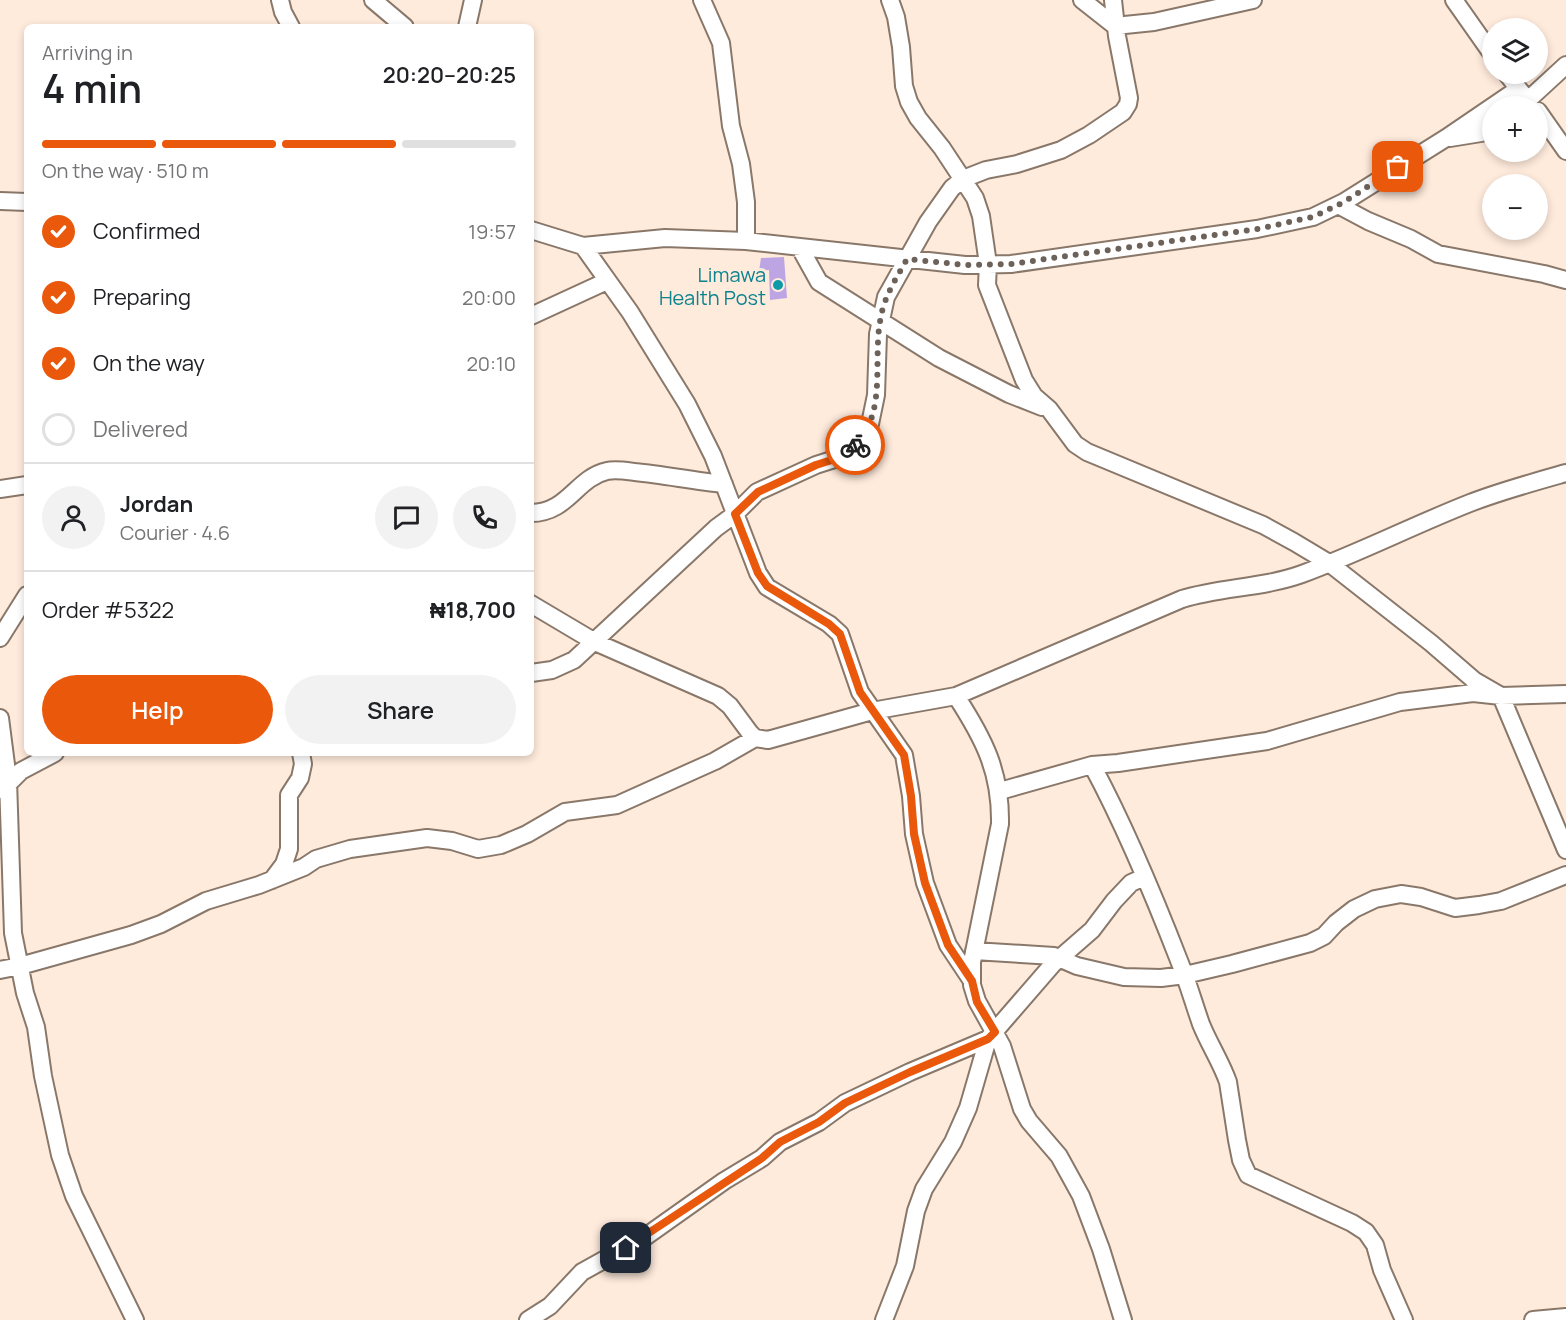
<!DOCTYPE html>
<html lang="en">
<head>
<meta charset="utf-8">
<style>
  body { margin:0; font-family:Manrope,sans-serif; background:#f2f2f2; color:#202124; height:100vh; display:flex; flex-direction:column; font-size:22px; white-space:nowrap }
  * { box-sizing:border-box; margin:0 }
  p { font-size:20px; color:#757577 }
  .icon { flex:none; width:33px; height:33px; fill:none; stroke:currentColor; stroke-width:2; stroke-linecap:round; stroke-linejoin:round }
  .map { position:relative; flex:1; overflow:hidden }
  .side { position:absolute; left:24px; top:24px; width:510px; height:732px; display:flex; flex-direction:column; background:#fff; border-radius:9px; box-shadow:0 3px 9px #0003 }
  .side>* { flex:none }
  .fabs { position:absolute; left:1482px; top:18px; display:grid; gap:12px }
  .fabs a { display:grid; place-items:center; width:66px; height:66px; border-radius:50%; background:#fff; box-shadow:0 3px 9px #0003; font-size:30px }
  .pin { position:absolute; display:grid; place-items:center; width:51px; height:51px; color:#fff; margin:-26px; border-radius:12px; box-shadow:0 3px 9px #0006 }
  .courier { position:absolute; display:grid; place-items:center; width:60px; height:60px; margin:-30px; border:4px solid #ea580c; border-radius:50%; background:#fff; color:#222; box-shadow:0 2px 8px #0007 }
  .summary em { font-style:normal; font-weight:600 }
  .summary div { display:flex; flex-direction:column-reverse }
  .summary { display:flex; align-items:center; justify-content:space-between; height:102px; padding:0 18px }
  h1 { font-size:39px; font-weight:600; line-height:45px }
  .bar { display:grid; grid-template-columns:repeat(4,1fr); gap:9px 6px; align-content:center; height:72px; padding:0 18px }
  .bar i { height:8px; border-radius:4px; background:#e0e0e0 }
  .bar .active { background:#ea580c }
  .bar p { grid-column:span 4 }
  .line { display:flex; align-items:center; gap:15px; padding:0 18px; border-top:2px solid #e0e0e0 }
  .line div { flex:1 }
  .round { display:grid; place-items:center; flex:none; width:63px; height:63px; border-radius:32px; background:#f2f2f2 }
  ol { padding:0 18px; list-style:none }
  li { display:flex; align-items:center; gap:18px; height:66px }
  li p { margin-inline-start:auto }
  li .icon { padding:6px; border-radius:50%; background:#ea580c; color:#fff; stroke-width:4 }
  li:last-child { color:#757577 }
  li i { width:33px; height:33px; border:3px solid #e0e0e0; border-radius:50% }
  .primary-button { display:flex; gap:12px; margin-top:auto; padding:12px 18px }
  .primary-button a { flex:1; height:69px; border-radius:36px; background:#ea580c; color:#fff; font-size:24px; font-weight:600; line-height:69px; text-align:center }
  .primary-button a+a { background:#f2f2f2; color:#202124 }
  .map>svg:first-child { display:block }
  .building { fill:#bda5e4 }
  .lines { fill:none; stroke-linecap:round; stroke-linejoin:round }
  .minor-casing { stroke:#89786a; stroke-width:20 }
  .minor { stroke:#fff; stroke-width:16 }
  .done { stroke:#6d6259; stroke-width:6; stroke-dasharray:0 10.8 }
  .route { stroke:#ea580c; stroke-width:8 }
  .culture-dot { fill:#0f9aa8; stroke:#ffebdc; stroke-width:2 }
  .labels { text-anchor:middle; dominant-baseline:central; stroke-width:6; stroke-linejoin:round; paint-order:stroke }
  .culture-label { font-size:20px; fill:#0d838f; stroke:#ffebdc; text-anchor:end }
</style>
</head>
<body>
<div class="map">
<svg width="1566" height="1320" viewBox="0 0 1566 1320">
  <rect width="100%" height="100%" fill="#ffebdc"/>
  <!-- building -->
  <path class="building" d="M784,257L787,298L770,300L769,270L759,271L761,258Z"/>
  <g class="lines">
    <!-- minor casing -->
    <g class="minor-casing">
      <path id="minor" d="M280,0L283,12L291,27
        M373,0L405,27
        M702,0L721,43L731,126L741,164L746,202V241
        M890,0L896,17L901,47L904,86L909,102L918,118L942,148L975,198L981,216L988,264L987,285L1024,380L1034,396L1049,409L1075,444L1087,452L1263,525L1294,542L1329,563L1431,643L1475,681L1501,696L1566,850
        M1082,0L1115,26L1154,22L1253,0
        M1454,0L1492,54
        M467,27L473,0
        M1507,74L1525,97
        M1528,100L1566,65
        M1538,111L1566,151
        M1450,138L1481,133L1492,126
        M0,201L27,202
        M1338,205L1368,221L1411,239L1438,254L1544,274L1566,280
        M531,230L583,246L665,238L746,241L965,265L1011,264L1257,229L1313,217L1344,202L1446,138L1518,89
        M583,246L630,312L687,404L713,456L758,573L767,587L829,624L840,634L860,692L904,755L911,796L914,834L925,883L948,945L972,981
        M800,248L819,282L939,358L1009,394L1042,407
        M531,316L607,281
        M0,489L27,485
        M531,513C568,513 576,478 607,471C615,469 627,471 635,472C665,475 694,481 724,484
        M531,604L595,642L718,696L730,706L750,733L755,738L768,740L872,711L956,696L1182,599C1221,587 1263,588 1302,574C1359,553 1414,525 1470,503C1501,491 1534,482 1566,473
        M0,638L27,595
        M531,673L552,670L574,660L716,528L735,514L757,492L816,465L841,457L858,443L870,424L876,395L878,334L886,297L928,222L952,188L963,179L986,170L1017,164L1061,150L1089,135L1123,112L1128,104L1129,98L1117,36L1113,0
        M956,696C984,739 1001,772 1000,824L972,962V985L977,1001L1002,1046L1022,1109L1029,1121L1059,1156L1081,1196L1101,1249L1123,1320
        M0,718L8,780L13,933L25,993L36,1027L43,1076L60,1155L74,1196L135,1320
        M1092,765C1126,828 1154,896 1180,963C1188,983 1194,1004 1201,1024C1209,1044 1221,1062 1228,1082L1237,1140L1241,1160L1248,1175L1352,1223L1366,1232L1375,1245L1382,1270L1404,1320
        M2,790L21,771L55,753
        M1000,791L1092,765L1118,763L1267,741L1400,702L1473,693L1501,696L1566,694
        M272,880L284,864L289,849V795L300,778L303,764L301,753
        M974,951L1054,956L1077,966L1124,977L1161,978L1185,975L1232,964L1310,943L1324,936L1336,923L1354,909L1375,899L1401,894L1421,897L1455,908L1479,905L1501,901L1566,875
        M0,970L20,966L131,935L161,924L206,901L259,885L304,867L316,859L350,849L427,838L452,841L478,849L501,845L527,834L565,812L617,805L715,761L755,738
        M528,1320L550,1306L582,1272L645,1237L724,1181L762,1158L780,1142L819,1122L845,1103L910,1072L988,1039
        M884,1320L905,1266L916,1211L924,1189L953,1142L968,1108L988,1039L1053,964L1092,930L1114,901L1131,883L1144,877
        M1533,1320L1566,1317"/>
    </g>
    <!-- minor -->
    <use href="#minor" class="minor"/>
  </g>
  <g class="lines">
    <!-- done -->
    <path class="done" d="M855,445C887,414 873,361 880,322C883,298 896,279 907,259L965,265L1011,264L1257,229L1313,217L1344,202L1398,167"/>
    <!-- route -->
    <path class="route" d="M626,1248L762,1158L780,1142L819,1122L845,1103L910,1072L988,1039L995,1032L977,1002L972,981L948,945L925,883L914,834L911,796L904,755L860,692L840,634L829,624L767,586L758,573L735,514L758,492L816,465L841,457L855,445"/>
  </g>
  <!-- markers -->
  <circle class="culture-dot" cx="778" cy="285" r="6"/>
  <g class="labels">
    <!-- culture labels -->
    <g class="culture-label">
      <text x="766" y="274">Limawa<tspan x="766" dy="23">Health Post</tspan></text>
    </g>
  </g>
</svg>
<div class="fabs">
<a><svg class="icon" aria-label="layers" viewBox="0 0 24 24"><path d="M12 4l9 5-9 5-9-5zM3 14l9 5 9-5"/></svg></a>
<a>+</a>
<a>−</a>
</div>
<div class="pin" style="left:1398px;top:167px;background:#ea580c"><svg class="icon" aria-label="bag" viewBox="0 0 24 24"><path d="M5 8h14l-1 12H6zM9 8a3 3 0 0 1 6 0"/></svg></div>
<div class="pin" style="left:626px;top:1248px;background:#1f2937"><svg class="icon" aria-label="home" viewBox="0 0 24 24"><path d="M3 11l9-7 9 7M6 9v11h12V9"/></svg></div>
<div class="courier" style="left:855px;top:445px"><svg class="icon" aria-label="bike" viewBox="0 0 24 24"><circle cx="6" cy="16" r="4"/><circle cx="18" cy="16" r="4"/><path d="M6 16l4-8h5l3 8M10 8l3 8H6M13 5h3"/></svg></div>
<section class="side">
<div class="summary"><div><h1>4 min</h1><p>Arriving in</p></div><em>20:20–20:25</em></div>
<div class="bar"><i class="active"></i><i class="active"></i><i class="active"></i><i></i><p>On the way · 510 m</p></div>
<ol>
<li><svg class="icon" aria-label="check" viewBox="0 0 24 24"><path d="M5 12l5 5 9-10"/></svg>Confirmed<p>19:57</p></li>
<li><svg class="icon" aria-label="check" viewBox="0 0 24 24"><path d="M5 12l5 5 9-10"/></svg>Preparing<p>20:00</p></li>
<li><svg class="icon" aria-label="check" viewBox="0 0 24 24"><path d="M5 12l5 5 9-10"/></svg>On the way<p>20:10</p></li>
<li><i></i>Delivered</li>
</ol>
<div class="line" style="height:108px"><a class="round"><svg class="icon" aria-label="person" viewBox="0 0 24 24"><circle cx="12" cy="8" r="4"/><path d="M4 21q1-7 8-7t8 7"/></svg></a><div><b>Jordan</b><p>Courier · 4.6</p></div><a class="round"><svg class="icon" aria-label="chat" viewBox="0 0 24 24"><path d="M4 5h16v11H9l-5 4z"/></svg></a><a class="round"><svg class="icon" aria-label="phone" viewBox="0 0 24 24"><path d="M5 4h4l2 5-3 2q2 4 5 5l2-3 5 2v4C11 20 4 13 5 4z"/></svg></a></div>
<div class="line" style="height:78px"><div>Order #5322</div><b>₦18,700</b></div>
<div class="primary-button"><a>Help</a><a>Share</a></div>
</section>
</div>
</body>
</html>
